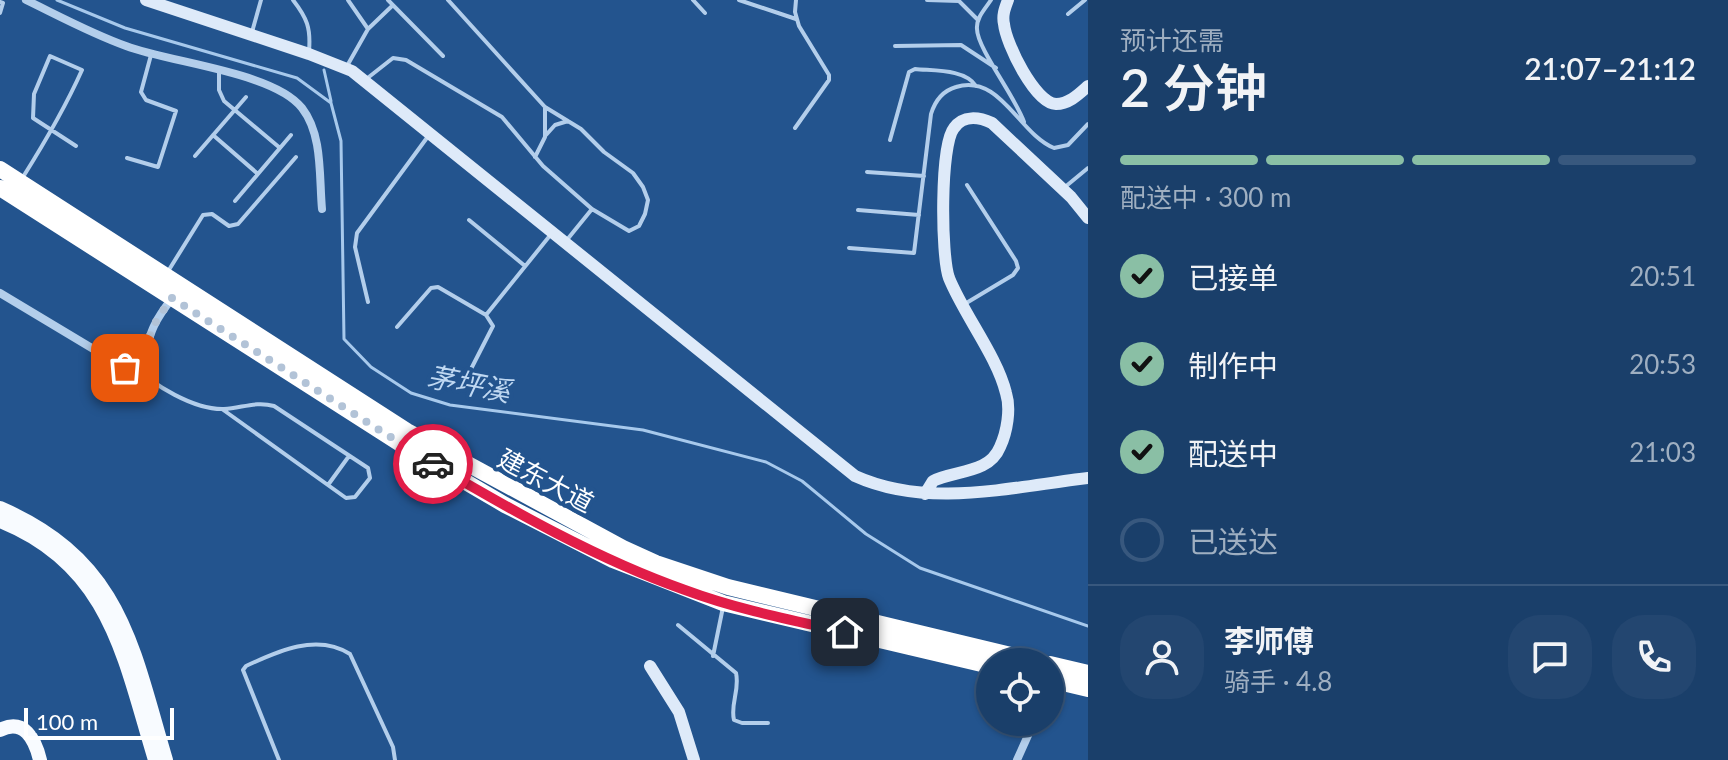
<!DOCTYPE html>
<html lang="zh">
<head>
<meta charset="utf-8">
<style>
  body { margin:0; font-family:Lato,"Noto Sans SC",sans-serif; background:#234670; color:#f1f3f6; height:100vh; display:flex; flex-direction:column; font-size:30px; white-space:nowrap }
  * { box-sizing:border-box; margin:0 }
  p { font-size:26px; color:#9fafc1 }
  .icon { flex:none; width:44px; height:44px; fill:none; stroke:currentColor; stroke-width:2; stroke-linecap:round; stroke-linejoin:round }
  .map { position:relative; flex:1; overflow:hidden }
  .sheet { display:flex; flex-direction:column; background:#1a3f6a; width:640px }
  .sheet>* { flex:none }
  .fabs { position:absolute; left:976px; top:648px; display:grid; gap:16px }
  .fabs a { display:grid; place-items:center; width:88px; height:88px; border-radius:50%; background:#1a3f6a; box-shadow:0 2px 6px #0004,0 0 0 2px #38587e; font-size:40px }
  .scale { position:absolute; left:24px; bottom:20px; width:150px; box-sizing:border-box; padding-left:8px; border:4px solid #fff; border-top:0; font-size:22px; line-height:28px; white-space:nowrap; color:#fff; -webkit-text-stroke:6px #23548e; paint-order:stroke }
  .pin { position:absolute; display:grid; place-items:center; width:68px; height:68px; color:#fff; margin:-34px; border-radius:16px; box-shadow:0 4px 12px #0006 }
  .courier { position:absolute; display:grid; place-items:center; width:80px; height:80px; margin:-40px; border:6px solid #e11d48; border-radius:50%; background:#fff; color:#222; box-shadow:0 2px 10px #0007 }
  .head em { font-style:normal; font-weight:600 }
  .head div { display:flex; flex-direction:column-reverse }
  .head { display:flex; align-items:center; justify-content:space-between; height:136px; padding:0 32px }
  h1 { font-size:52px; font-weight:600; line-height:60px }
  .bar { display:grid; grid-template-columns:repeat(4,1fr); gap:12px 8px; align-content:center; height:96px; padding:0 32px }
  .bar i { height:10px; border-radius:6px; background:#38587e }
  .bar .on { background:#8abfa5 }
  .bar p { grid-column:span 4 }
  .line { display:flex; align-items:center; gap:20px; padding:0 32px; border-top:2px solid #38587e }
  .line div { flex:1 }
  .round { display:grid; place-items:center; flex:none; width:84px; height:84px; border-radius:32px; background:#234670 }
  ol { padding:0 32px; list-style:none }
  li { display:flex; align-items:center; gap:24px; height:88px }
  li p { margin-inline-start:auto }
  li .icon { padding:8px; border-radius:50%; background:#8abfa5; color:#111; stroke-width:4 }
  li:last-child { color:#9fafc1 }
  li i { width:44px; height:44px; border:4px solid #38587e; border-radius:50% }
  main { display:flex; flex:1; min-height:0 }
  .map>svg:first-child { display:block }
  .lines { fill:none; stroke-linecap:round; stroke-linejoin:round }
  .stream { stroke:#a7c9ec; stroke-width:3 }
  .lane { stroke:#b3ceeb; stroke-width:4 }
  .street { stroke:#b3ceeb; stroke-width:8 }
  .secondary { stroke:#deeaf9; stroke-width:12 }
  .primary { stroke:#f8fbff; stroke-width:14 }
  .highway { stroke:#fff; stroke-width:16 }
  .done { stroke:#b2c3d7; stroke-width:8; stroke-dasharray:0 14.4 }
  .route { stroke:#e11d48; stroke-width:10 }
  .labels { text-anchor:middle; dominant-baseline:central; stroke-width:8; stroke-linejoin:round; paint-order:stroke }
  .street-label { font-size:26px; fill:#fff; stroke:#23548e }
  .water-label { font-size:28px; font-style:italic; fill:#bfd8f2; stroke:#23548e }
</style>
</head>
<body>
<main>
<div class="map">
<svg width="1088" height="760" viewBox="0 0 1088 760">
  <rect width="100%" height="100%" fill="#23548e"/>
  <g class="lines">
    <!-- stream -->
    <path class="stream" d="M57,0L125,28L297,78L331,103L341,141L344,339L371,367L411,393L450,405L643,430L766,462L802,481L866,534L920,568L1088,626
      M324,70L331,101"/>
    <!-- lane -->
    <path class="lane" d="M293,0C307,18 311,28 309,51
      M388,0L443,56
      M693,0L705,13
      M739,0L796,19
      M927,0L959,1L978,20
      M991,0C985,9 976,18 977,29C977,48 1016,98 1024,122
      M0,2L3,3L0,13
      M1068,14L1085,0
      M368,29L392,6
      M252,32L261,0
      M895,46L961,45L996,68
      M347,66L368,29L348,0
      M219,71V90L224,101L280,148
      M365,80L393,58L406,60L502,117L543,166L592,209L629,231L639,226L645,214L648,200L643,187L633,173L604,152L581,129L545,107L448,0
      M795,128L829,80V75L799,26L795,12L796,0
      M213,135L258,174
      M546,135L555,125L568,121
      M890,140L909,72L915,69C934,71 965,69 976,86
      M195,156L246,97
      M535,157L545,137V107
      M127,158L158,167L176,111L146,100L141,92L151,55
      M867,172L924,176
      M23,177C45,142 65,108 82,70L50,56L34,94L33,118L76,146
      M1065,187L1088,168
      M235,201L291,135
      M858,210L919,215
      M469,220L525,266
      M566,241L592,209
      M849,248L914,253L931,114C935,101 942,91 956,87C1000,73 1019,134 1054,148L1068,145L1088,124
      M167,273L203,215L212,214L229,226L238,224L296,157
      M368,302L355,247L357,233L429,135
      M963,305L1013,275L1018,268L1016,261L967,185
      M486,315L552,233
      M397,327L431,288L438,287L486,315L493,326L471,369
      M133,365C153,385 194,410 224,409C242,408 256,401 274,406L368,468L370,478L355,497L346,498L222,409
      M328,485L349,456
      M678,625L736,673C740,690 730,704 734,720L742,723H768
      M713,656L723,607
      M279,760L243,670L246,666C278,651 317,633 350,654L393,747L395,760"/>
    <!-- street -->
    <path class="street" d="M26,0C59,16 92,34 126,46C171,63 274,72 302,108C323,135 319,177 322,209
      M0,293L125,368C146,361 146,343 154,326C159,315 166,306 173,297
      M1017,760L1034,722"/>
    <!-- secondary -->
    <path class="secondary" d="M146,0L309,54L352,71L855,476C928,509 1011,487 1088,478
      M1008,0C1005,8 1002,15 1004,24C1006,44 1035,103 1056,104C1069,104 1079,94 1088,86
      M925,494L933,481C955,470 989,474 1000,447C1007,432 1011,409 1006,393C997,356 964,315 949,278C941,256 940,145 954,128C963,115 979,117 992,123L1071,197L1088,218
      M650,666L679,712L694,760"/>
    <!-- primary -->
    <path class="primary" d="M0,508C122,561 132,646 166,760
      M0,521C111,565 124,659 155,760
      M0,730C24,718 35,739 40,760"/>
    <!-- highway -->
    <path class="highway" d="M0,169L407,431L623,548L656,563L728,587L1040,662
      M0,188L399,443L505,505L613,560L723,603L990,666
      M1050,664L1088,673
      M1050,680L1088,689"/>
  </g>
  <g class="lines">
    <!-- done -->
    <path class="done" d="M125,368C145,361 146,343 154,326C158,316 166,307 172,298L433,464"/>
    <!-- route -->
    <path class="route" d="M433,464C513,511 597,559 685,590C736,609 791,620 845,632"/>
  </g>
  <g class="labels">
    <!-- street labels -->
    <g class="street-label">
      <text transform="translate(546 480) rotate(28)">建东大道</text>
    </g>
    <!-- water labels -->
    <g class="water-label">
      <text transform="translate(469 383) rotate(11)">茅坪溪</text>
    </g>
  </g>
</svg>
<div class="fabs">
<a><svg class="icon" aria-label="locate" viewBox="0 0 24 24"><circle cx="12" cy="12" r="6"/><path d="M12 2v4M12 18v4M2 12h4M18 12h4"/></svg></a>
</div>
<div class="scale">100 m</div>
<div class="pin" style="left:125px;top:368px;background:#ea580c"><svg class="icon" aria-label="bag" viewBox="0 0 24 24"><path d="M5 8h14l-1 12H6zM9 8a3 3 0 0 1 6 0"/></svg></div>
<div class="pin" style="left:845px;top:632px;background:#1f2937"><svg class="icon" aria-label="home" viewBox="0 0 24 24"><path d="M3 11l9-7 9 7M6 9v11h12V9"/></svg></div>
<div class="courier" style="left:433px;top:464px"><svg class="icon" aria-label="car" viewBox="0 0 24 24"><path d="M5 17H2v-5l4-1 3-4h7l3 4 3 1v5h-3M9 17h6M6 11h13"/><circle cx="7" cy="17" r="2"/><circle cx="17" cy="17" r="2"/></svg></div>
</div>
<section class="sheet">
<div class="head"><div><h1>2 分钟</h1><p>预计还需</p></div><em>21:07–21:12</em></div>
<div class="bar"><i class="on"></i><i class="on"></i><i class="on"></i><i></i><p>配送中 · 300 m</p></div>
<ol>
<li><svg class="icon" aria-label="check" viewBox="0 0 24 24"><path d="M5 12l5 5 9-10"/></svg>已接单<p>20:51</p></li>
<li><svg class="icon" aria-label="check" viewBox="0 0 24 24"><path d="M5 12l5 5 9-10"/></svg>制作中<p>20:53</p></li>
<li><svg class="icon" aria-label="check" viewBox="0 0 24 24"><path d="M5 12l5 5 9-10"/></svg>配送中<p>21:03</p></li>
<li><i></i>已送达</li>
</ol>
<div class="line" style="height:144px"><a class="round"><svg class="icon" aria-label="person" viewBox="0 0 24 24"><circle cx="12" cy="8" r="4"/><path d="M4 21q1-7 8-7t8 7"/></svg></a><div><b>李师傅</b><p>骑手 · 4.8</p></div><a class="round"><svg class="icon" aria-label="chat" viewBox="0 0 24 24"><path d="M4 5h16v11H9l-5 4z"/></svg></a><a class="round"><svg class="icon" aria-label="phone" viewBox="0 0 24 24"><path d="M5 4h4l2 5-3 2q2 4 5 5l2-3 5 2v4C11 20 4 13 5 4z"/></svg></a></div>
</section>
</main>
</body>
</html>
